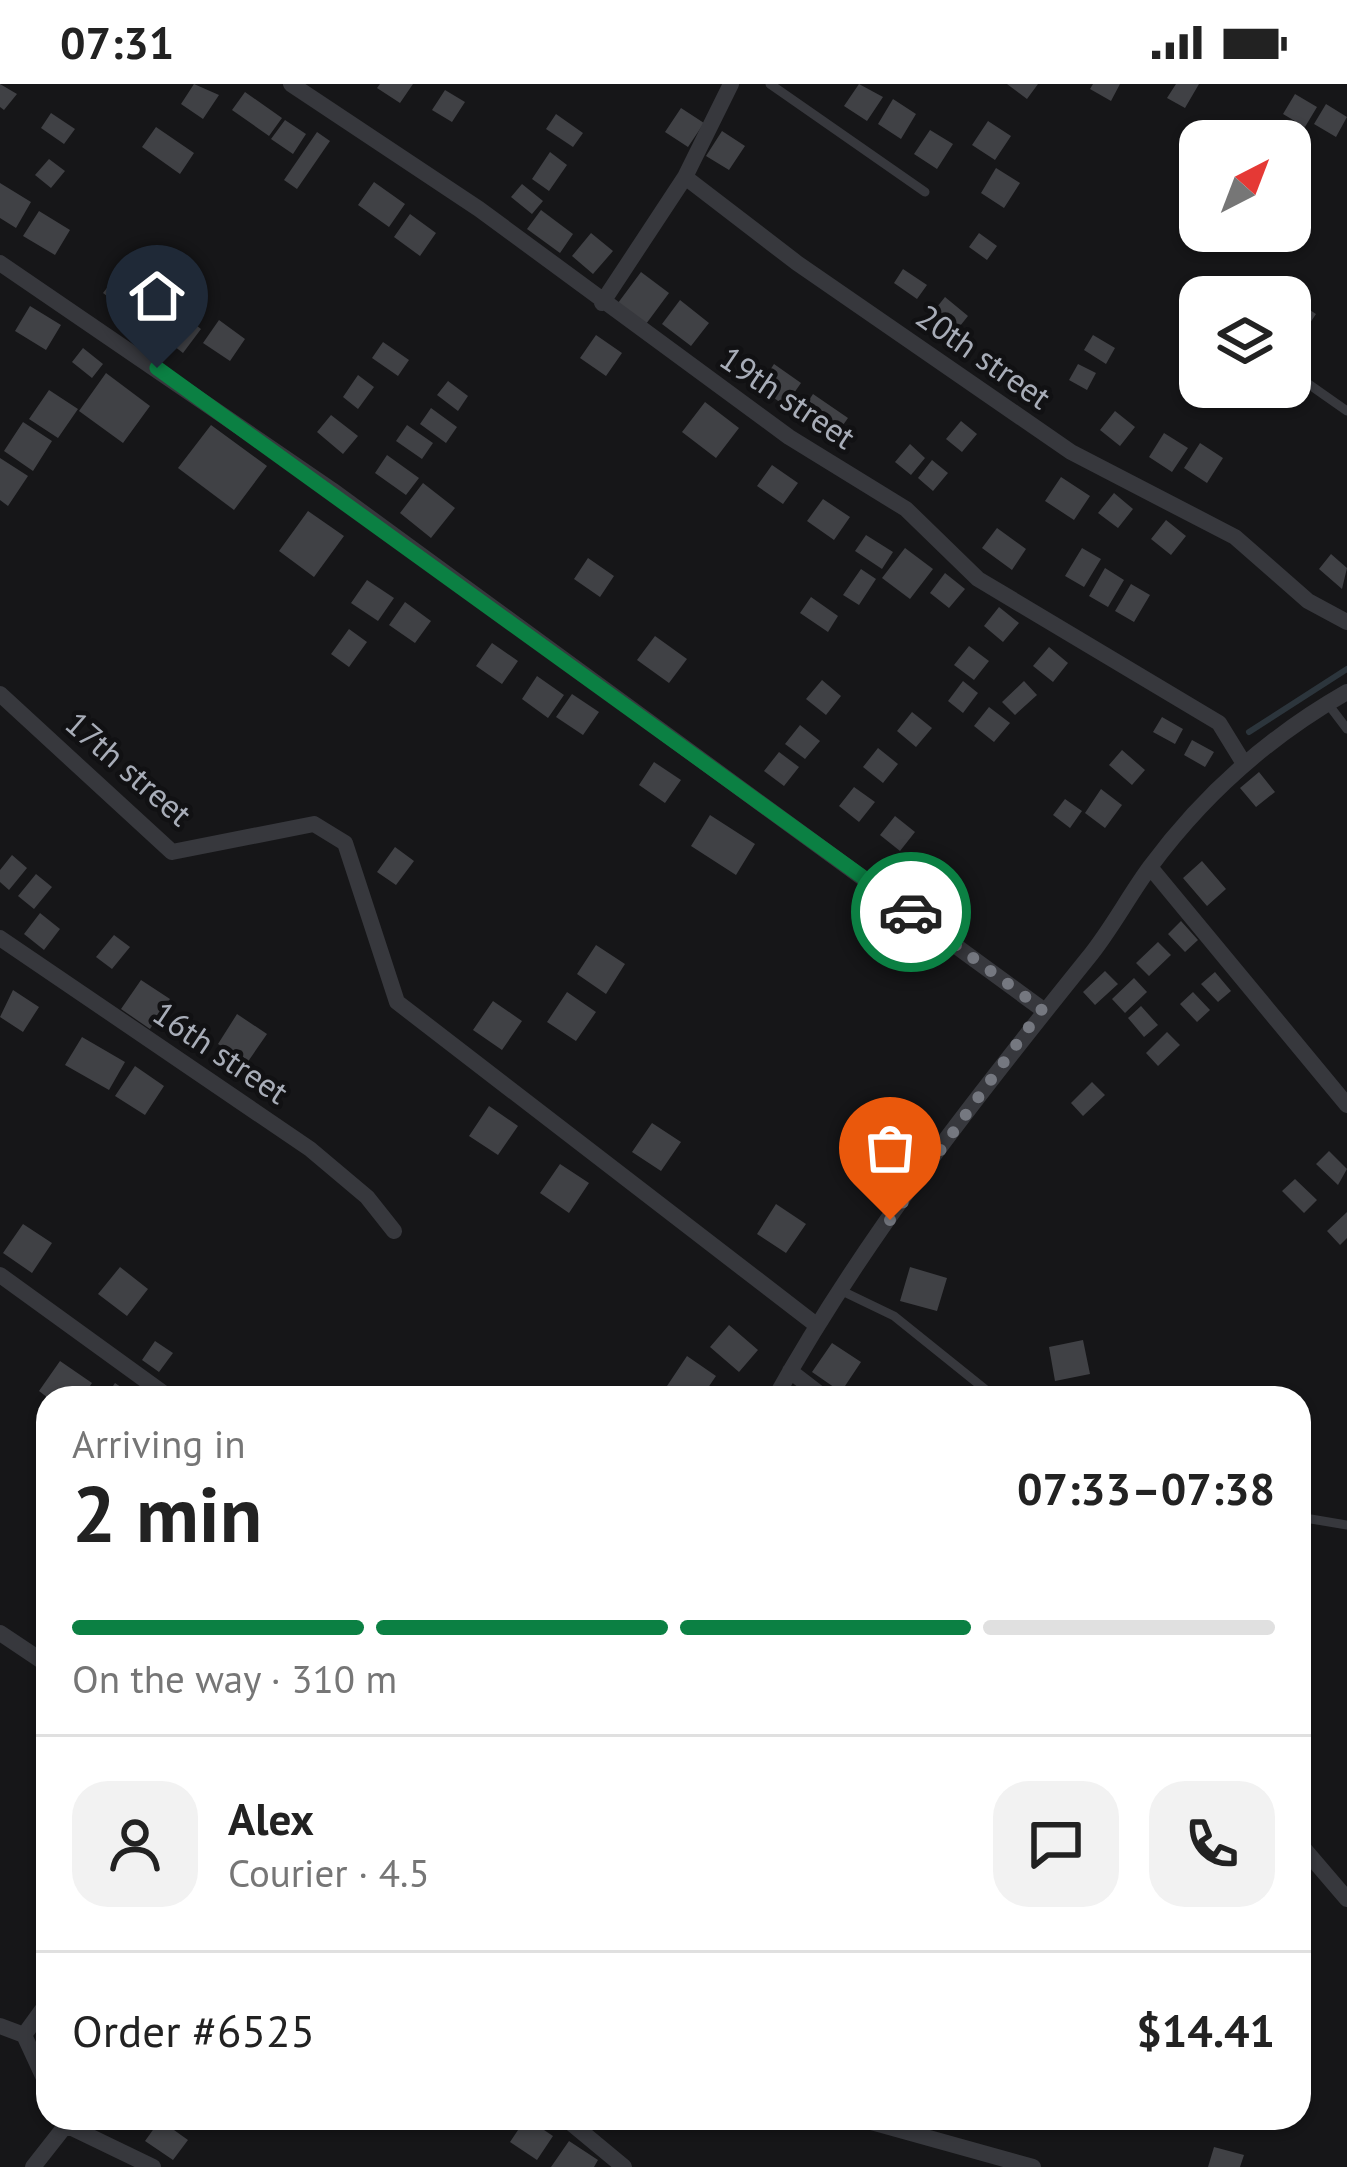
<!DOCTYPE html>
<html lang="en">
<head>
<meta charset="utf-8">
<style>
  body { margin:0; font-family:"PT Sans",sans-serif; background:#f2f2f2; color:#222; height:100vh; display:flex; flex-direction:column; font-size:45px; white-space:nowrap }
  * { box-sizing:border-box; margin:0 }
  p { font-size:39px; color:#767676 }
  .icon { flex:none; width:66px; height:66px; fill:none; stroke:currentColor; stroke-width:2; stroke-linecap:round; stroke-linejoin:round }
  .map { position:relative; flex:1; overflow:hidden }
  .panel { position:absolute; left:36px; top:1302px; width:1275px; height:744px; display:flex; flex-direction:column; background:#fff; border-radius:36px; box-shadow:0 3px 9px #0004 }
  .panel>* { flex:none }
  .needle { width:78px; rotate:42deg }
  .tools { position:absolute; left:1179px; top:36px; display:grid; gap:24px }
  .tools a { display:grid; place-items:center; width:132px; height:132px; border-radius:24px; background:#fff; box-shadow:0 3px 9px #0004; font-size:60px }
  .pin { position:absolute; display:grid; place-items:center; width:102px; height:102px; color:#fff; margin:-123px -51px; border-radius:50% 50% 50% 0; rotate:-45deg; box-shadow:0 0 12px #0007 }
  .pin .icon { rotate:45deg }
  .courier { position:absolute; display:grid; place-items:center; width:120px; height:120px; margin:-60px; border:9px solid #0b8043; border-radius:50%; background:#fff; color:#222; box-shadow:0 3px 15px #0007 }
  .headline em { font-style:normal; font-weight:700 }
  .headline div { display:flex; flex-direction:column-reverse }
  .headline { display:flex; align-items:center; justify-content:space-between; height:204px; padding:0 36px }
  h1 { font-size:78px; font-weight:700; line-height:90px }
  .bar { display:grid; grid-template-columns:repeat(4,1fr); gap:18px 12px; align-content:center; height:144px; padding:0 36px }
  .bar i { height:15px; border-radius:9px; background:#e0e0e0 }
  .bar .current { background:#0b8043 }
  .bar p { grid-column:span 4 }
  .line { display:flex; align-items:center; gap:30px; padding:0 36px; border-top:3px solid #e0e0e0 }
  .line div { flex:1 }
  .round { display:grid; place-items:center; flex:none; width:126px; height:126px; border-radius:36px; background:#f2f2f2 }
  .status { display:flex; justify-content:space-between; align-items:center; height:84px; padding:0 60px; background:#fff; direction:ltr }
  .status svg { height:33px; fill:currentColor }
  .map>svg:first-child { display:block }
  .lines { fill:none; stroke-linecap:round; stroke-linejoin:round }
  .stream { stroke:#2c353c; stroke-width:6 }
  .building { fill:#404145 }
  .service { stroke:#37383d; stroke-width:9 }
  .minor { stroke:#37383d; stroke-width:16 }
  .done { stroke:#757880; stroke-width:12; stroke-dasharray:0 21.6 }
  .route { stroke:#0b8043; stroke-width:15 }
  .labels { text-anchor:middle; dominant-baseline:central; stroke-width:9; stroke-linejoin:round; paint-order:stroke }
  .street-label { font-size:33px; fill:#a8adb8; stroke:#111113 }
</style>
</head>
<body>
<div class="status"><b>07:31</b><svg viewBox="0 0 49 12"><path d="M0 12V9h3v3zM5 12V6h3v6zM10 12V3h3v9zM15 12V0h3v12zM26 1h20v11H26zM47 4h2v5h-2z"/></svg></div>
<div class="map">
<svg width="1347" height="2083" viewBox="0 0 1347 2083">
  <rect width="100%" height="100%" fill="#161618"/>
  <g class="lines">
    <!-- stream -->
    <path class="stream" d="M1249,648L1347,585"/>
  </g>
  <!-- building -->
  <path class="building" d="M0,0L17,10L4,26L0,23Z
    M194,0L219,11L203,35L181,20Z
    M380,0H413L400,19L377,4Z
    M859,0L883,13L867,37L844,22Z
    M1007,0H1038L1027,15Z
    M1093,0H1120L1111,17L1090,5Z
    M1176,0H1199L1185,24L1167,14Z
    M445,6L465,18L452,38L432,26Z
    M245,8L282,34L269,52L232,26Z
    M1295,10L1317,23L1305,43L1283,30Z
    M893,15L916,30L901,55L878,40Z
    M1326,20L1347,33L1336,53L1314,40Z
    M681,24L704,39L688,63L665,48Z
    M51,29L75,45L64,60L41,44Z
    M556,30L583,49L573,63L546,45Z
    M285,36L306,50L293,70L271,55Z
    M988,37L1011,52L995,76L972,61Z
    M156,43L194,69L180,90L142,63Z
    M930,46L953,60L937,85L914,70Z
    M722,47L745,62L729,86L706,72Z
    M317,48L330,57L297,105L284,96Z
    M550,68L567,81L549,107L532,95Z
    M49,75L65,87L51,104L35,91Z
    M996,84L1020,99L1004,124L981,109Z
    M374,98L405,120L389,143L358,121Z
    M0,99L31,118L16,144L0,134Z
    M522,100L543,117L532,130L511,113Z
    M541,126L573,150L560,169L527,145Z
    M39,127L70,146L55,171L23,152Z
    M410,130L436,149L420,172L394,153Z
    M591,149L613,167L593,190L572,172Z
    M979,149L997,162L987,176L969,163Z
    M124,182L162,209L141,237L103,209Z
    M903,185L927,201L917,215L894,199Z
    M641,188L669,209L646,240L618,219Z
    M945,213L968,232L956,247L933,228Z
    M1293,215L1316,230L1300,254L1290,248Z
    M680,216L709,239L691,262L662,240Z
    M30,222L61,241L46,266L15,247Z
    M179,228L201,245L183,269L161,252Z
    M219,236L245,255L230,277L203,259Z
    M596,251L622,269L606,292L580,274Z
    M1093,251L1115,264L1106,280L1084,266Z
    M383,258L409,276L398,292L372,274Z
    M83,264L103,280L92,294L72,278Z
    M774,280L801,299L785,322L759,303Z
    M1078,280L1096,289L1087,306L1069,296Z
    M106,289L150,322L123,359L79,327Z
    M358,291L374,303L358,325L343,313Z
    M448,297L468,312L458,327L437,311Z
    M49,306L78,325L58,354L29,335Z
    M813,310L848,334L833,355L799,331Z
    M705,318L739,344L716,374L682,348Z
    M431,324L457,343L446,359L420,340Z
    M1115,327L1135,343L1120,362L1100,346Z
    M331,331L358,352L343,370L317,348Z
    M961,337L977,350L962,368L946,355Z
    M23,338L52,357L33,387L4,367Z
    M211,341L267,382L234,426L178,384Z
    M407,341L433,359L422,375L396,357Z
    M1164,349L1188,364L1172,388L1149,373Z
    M1200,359L1223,374L1207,399L1184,384Z
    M910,360L925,374L911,391L895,378Z
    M387,371L419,394L406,411L375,389Z
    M0,374L28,392L8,422L0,416Z
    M932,376L948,389L933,407L918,394Z
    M772,381L798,399L783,420L757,402Z
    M1061,393L1090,412L1074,436L1045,417Z
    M423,399L455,424L431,454L400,429Z
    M1114,409L1133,425L1118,444L1098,429Z
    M823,415L850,433L834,456L807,437Z
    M308,427L344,452L314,493L279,467Z
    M1166,436L1186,452L1171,471L1151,455Z
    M997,444L1026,465L1012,486L982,464Z
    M866,451L893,468L882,485L855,467Z
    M905,464L933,485L910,515L882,494Z
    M1082,464L1101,475L1084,503L1065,492Z
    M1331,470L1347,484L1342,505L1319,485Z
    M588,474L614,492L600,513L574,495Z
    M1105,484L1124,496L1108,523L1089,512Z
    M861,485L876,495L859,521L843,511Z
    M945,489L965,505L949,524L930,509Z
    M367,496L394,514L378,537L351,519Z
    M1131,500L1150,511L1134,538L1115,527Z
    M811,513L838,532L828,548L800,529Z
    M405,518L431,537L415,559L389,541Z
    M999,523L1019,539L1003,558L984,542Z
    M349,545L367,558L349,583L331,570Z
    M655,552L687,575L669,599L637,576Z
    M492,559L518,577L502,600L476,582Z
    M969,562L989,577L974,596L954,581Z
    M1049,563L1068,579L1053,598L1033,582Z
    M537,592L564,611L548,634L522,615Z
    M822,596L841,612L826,631L806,615Z
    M963,597L978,609L963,629L948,617Z
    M1024,597L1037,611L1015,631L1002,618Z
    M572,610L599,628L583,651L556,633Z
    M989,623L1010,639L994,658L974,642Z
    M912,628L932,644L916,663L897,647Z
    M1162,633L1183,645L1175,660L1153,648Z
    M800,641L820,657L805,675L785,660Z
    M1192,656L1214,668L1205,683L1184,671Z
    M878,664L898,680L883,699L863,683Z
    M1122,666L1145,686L1132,701L1109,681Z
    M779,668L799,683L784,702L764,687Z
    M654,678L681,696L665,719L639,701Z
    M1259,688L1275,708L1256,723L1240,704Z
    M854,703L875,718L859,738L839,722Z
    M1101,705L1122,721L1105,744L1085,729Z
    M1065,715L1082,727L1070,744L1053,731Z
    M710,731L755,760L736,791L691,762Z
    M895,732L915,748L900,767L880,751Z
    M395,763L414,777L396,801L377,788Z
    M12,771L27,784L9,806L0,798V786Z
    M1202,777L1226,805L1207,822L1183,794Z
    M36,790L52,803L34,825L18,812Z
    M40,829L60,845L44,866L24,850Z
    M1181,837L1198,856L1185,868L1168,850Z
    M114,851L130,863L112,885L96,873Z
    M1158,858L1171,871L1149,892L1136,879Z
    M596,861L625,880L606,910L577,890Z
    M1105,887L1118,900L1095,921L1083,908Z
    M1215,888L1231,907L1218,918L1201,900Z
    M1134,894L1147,908L1125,929L1112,915Z
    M141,896L170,915L150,945L121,925Z
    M13,906L39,923L23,948L0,933Z
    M567,908L596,928L576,957L547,938Z
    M1193,908L1210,926L1197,938L1180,920Z
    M493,917L522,937L502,966L473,946Z
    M1141,922L1158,941L1144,953L1128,934Z
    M237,930L267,950L247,979L218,960Z
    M1167,948L1180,961L1158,982L1146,969Z
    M82,953L125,978L109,1006L65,981Z
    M135,982L164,1002L145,1031L115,1012Z
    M1092,998L1105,1011L1083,1032L1071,1019Z
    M489,1022L518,1042L498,1071L469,1052Z
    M917,1029L933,1041L917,1065L900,1054Z
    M652,1039L681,1058L661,1087L632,1068Z
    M1329,1067L1347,1085L1338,1101L1316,1080Z
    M560,1080L589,1099L569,1129L540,1109Z
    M1295,1095L1317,1116L1304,1129L1282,1107Z
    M776,1120L806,1140L786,1169L757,1150Z
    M1347,1128V1154L1340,1161L1327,1147Z
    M23,1140L52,1159L32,1189L3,1169Z
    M120,1183L148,1205L127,1232L98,1210Z
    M910,1183L947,1194L937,1227L900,1217Z
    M729,1241L758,1266L739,1288L710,1263Z
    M1083,1256L1090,1290L1055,1297L1049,1263Z
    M155,1257L173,1269L159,1288L142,1276Z
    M832,1259L861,1278L841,1308L812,1288Z
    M687,1272L716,1292L701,1314H686L667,1302Z
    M60,1277L92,1299L82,1314H48L39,1307Z
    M115,1299L137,1314H105Z
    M526,2034L553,2052L537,2076L510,2058Z
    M160,2036L188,2056L173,2076L145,2057Z
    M569,2057L598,2076L594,2083H551Z
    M1214,2063L1244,2071L1240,2083H1208Z"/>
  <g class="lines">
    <!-- service -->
    <path class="service" d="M770,0L925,108
      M1290,287L1347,327
      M1328,620L1347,645
      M840,1206L894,1232L996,1314
      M1299,1433L1347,1441"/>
    <!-- minor -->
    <path class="minor" d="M291,0L479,125L789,353L906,425L978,495L1219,639L1243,678
      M731,0L685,93L797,179L1071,368L1235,453L1308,517L1347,538
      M0,179L332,406L1042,925
      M602,219L685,93
      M0,610L172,768L314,740L345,759L397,918L815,1240
      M1150,783L1347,1021
      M0,854L310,1065L367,1113L394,1147
      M0,1191L170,1314
      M790,1287L825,1314
      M775,1314C862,1157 976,1013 1088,874C1111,846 1128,813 1150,783C1204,710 1268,653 1347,608
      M0,1549L48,1581
      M1299,1759L1347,1815
      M0,1942L24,1951L48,2003
      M24,1951L48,1918
      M62,2034L66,2041L153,2083
      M565,2034L624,2083
      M857,2034L1033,2083
      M33,2083L66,2041"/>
  </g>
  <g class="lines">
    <!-- done -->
    <path class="done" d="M890,1136L1042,925L911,828"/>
    <!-- route -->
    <path class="route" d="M157,284L911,828"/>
  </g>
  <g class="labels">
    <!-- street labels -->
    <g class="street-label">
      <text transform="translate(984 272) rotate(35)">20th street</text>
      <text transform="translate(788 313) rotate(34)">19th street</text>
      <text transform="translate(129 684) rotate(41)">17th street</text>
      <text transform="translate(221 968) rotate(34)">16th street</text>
    </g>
  </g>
</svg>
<div class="tools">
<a><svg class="needle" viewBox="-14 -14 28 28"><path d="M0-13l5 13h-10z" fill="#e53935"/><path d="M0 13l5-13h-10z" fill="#767676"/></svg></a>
<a><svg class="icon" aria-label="layers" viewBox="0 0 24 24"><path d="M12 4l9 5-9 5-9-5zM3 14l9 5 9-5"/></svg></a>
</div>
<div class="pin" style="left:890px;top:1136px;background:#ea580c"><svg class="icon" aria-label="bag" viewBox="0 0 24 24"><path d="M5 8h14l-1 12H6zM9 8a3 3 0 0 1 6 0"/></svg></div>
<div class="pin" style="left:157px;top:284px;background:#1f2937"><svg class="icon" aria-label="home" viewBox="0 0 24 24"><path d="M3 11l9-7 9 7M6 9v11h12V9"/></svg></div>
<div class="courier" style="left:911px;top:828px"><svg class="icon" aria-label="car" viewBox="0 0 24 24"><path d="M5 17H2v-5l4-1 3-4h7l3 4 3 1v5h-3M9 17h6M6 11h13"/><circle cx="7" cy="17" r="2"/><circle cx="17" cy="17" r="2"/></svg></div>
<section class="panel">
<div class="headline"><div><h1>2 min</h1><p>Arriving in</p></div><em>07:33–07:38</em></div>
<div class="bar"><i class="current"></i><i class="current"></i><i class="current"></i><i></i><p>On the way · 310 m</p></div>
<div class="line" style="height:216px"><a class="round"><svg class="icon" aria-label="person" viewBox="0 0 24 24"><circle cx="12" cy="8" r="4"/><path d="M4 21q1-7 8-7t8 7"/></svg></a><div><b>Alex</b><p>Courier · 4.5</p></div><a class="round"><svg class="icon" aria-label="chat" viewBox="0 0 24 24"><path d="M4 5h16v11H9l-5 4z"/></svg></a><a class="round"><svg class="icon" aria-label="phone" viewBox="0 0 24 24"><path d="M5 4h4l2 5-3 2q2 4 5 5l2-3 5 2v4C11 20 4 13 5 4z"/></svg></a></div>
<div class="line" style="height:156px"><div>Order #6525</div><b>$14.41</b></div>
</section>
</div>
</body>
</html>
